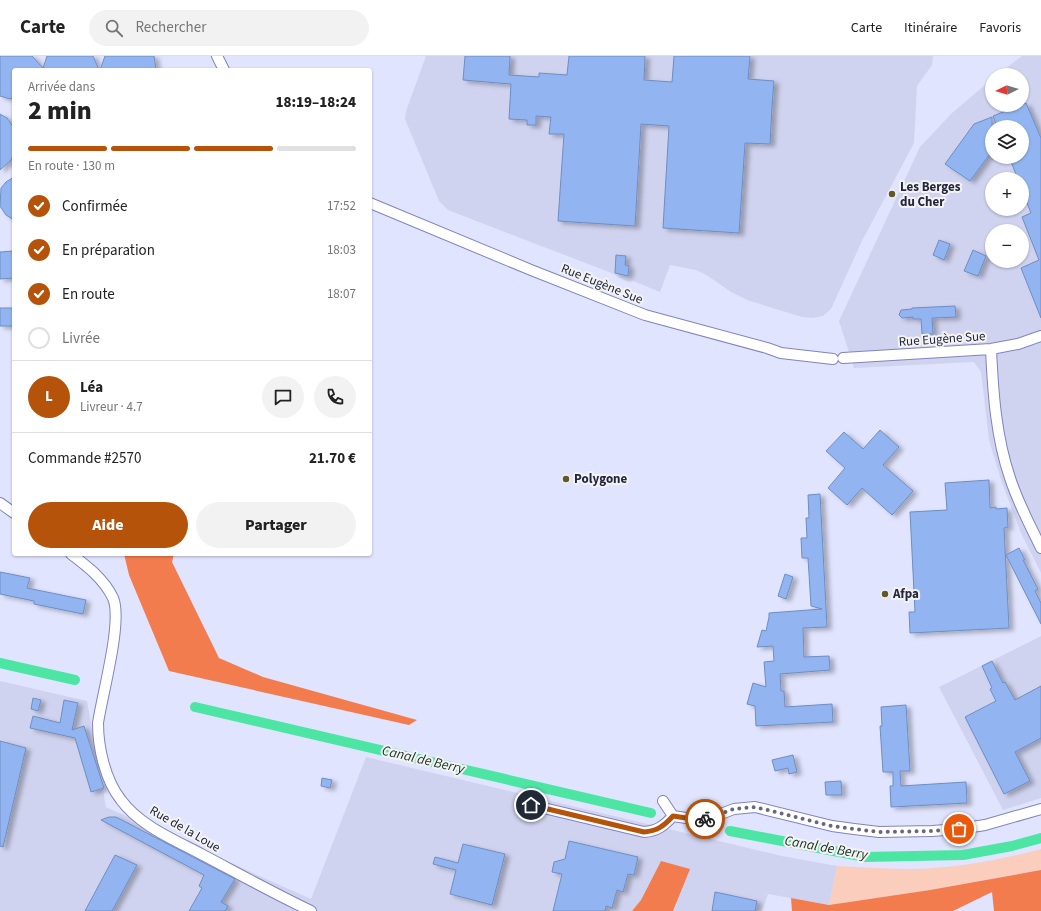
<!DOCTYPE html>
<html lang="fr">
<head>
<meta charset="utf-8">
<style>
  body { margin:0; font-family:"Source Sans 3",sans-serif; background:#f2f2f2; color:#222; height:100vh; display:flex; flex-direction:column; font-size:15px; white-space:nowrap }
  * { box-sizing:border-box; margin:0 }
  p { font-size:13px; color:#767676 }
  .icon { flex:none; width:22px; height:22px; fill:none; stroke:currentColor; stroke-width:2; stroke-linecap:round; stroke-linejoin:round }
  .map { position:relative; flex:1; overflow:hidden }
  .sheet { position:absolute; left:12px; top:12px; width:360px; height:488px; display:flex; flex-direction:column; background:#fff; border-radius:4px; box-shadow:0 1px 3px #0004 }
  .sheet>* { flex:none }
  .needle { width:26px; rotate:265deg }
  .fabs { position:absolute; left:985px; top:12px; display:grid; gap:8px }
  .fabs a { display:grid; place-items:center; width:44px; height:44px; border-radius:50%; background:#fff; box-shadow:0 1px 3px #0004; font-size:20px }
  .pin { position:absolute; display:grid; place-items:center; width:34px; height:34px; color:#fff; margin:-17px; border:2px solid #fff; border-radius:50%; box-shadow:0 1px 4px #0007 }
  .courier { position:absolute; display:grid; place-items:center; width:40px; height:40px; margin:-20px; border:3px solid #b45309; border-radius:50%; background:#fff; color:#222; box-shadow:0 1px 5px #0007 }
  .overview em { font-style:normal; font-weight:800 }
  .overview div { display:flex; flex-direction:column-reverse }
  .overview { display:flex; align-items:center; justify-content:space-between; height:68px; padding:0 16px }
  h1 { font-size:26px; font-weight:800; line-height:30px }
  .bar { display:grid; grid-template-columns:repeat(4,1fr); gap:6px 4px; align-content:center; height:48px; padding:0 16px }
  .bar i { height:5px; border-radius:3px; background:#e0e0e0 }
  .bar .on { background:#b45309 }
  .bar p { grid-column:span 4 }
  .line { display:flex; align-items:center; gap:10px; padding:0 16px; border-top:1px solid #e0e0e0 }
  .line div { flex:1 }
  .round { display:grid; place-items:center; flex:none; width:42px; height:42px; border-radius:21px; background:#f2f2f2 }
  ol { padding:0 16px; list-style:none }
  li { display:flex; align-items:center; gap:12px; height:44px }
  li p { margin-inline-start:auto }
  li .icon { padding:4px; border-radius:50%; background:#b45309; color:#fff; stroke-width:4 }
  li:last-child { color:#767676 }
  li i { width:22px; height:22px; border:2px solid #e0e0e0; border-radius:50% }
  .cta { display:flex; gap:8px; margin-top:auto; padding:8px 16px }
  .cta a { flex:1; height:46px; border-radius:24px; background:#b45309; color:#fff; font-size:16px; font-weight:800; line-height:46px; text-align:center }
  .cta a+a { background:#f2f2f2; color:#222 }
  header { display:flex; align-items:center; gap:24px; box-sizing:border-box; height:56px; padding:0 20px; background:#fff; border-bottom:1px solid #e0e0e0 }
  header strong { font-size:19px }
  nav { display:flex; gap:22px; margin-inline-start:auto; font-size:14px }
  .search { width:280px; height:36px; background:#f2f2f2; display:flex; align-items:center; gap:10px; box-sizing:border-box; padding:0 14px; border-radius:22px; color:#767676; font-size:15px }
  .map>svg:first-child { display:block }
  .built { fill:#d0d3ef; fill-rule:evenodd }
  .green { fill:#fbcdbc }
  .forest { fill:#f37c4e }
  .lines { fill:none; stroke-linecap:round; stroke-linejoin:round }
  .canal { stroke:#4de5a4; stroke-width:10 }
  .building { fill:#92b5f1; stroke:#6e8dc2; filter:url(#shadow) }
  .minor-casing { stroke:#8083be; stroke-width:12 }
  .minor { stroke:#fff; stroke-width:10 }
  .done { stroke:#666881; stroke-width:4; stroke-dasharray:0 7.2 }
  .route { stroke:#b45309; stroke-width:5 }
  .poi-dot { fill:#615926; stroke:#f3f3f3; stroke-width:1.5 }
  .labels { text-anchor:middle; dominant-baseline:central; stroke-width:4; stroke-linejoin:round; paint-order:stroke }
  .poi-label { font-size:13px; font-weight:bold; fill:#24263e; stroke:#f3f3f3; text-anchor:start }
  .street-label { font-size:13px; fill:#24263e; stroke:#f3f3f3 }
  .water-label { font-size:14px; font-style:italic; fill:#183024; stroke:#f3f3f3 }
</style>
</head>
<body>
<header>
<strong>Carte</strong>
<div class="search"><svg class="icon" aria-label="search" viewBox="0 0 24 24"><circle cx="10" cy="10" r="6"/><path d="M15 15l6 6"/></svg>Rechercher</div>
<nav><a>Carte</a><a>Itinéraire</a><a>Favoris</a></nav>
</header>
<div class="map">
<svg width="1041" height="855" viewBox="0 0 1041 855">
  <defs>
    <filter id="shadow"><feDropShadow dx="4.5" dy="2.5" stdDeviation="2" flood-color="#0004"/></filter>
  </defs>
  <rect width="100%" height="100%" fill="#e1e4fe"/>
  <!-- built -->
  <path class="built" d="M426,0H933L932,9L917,30L914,87L862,185L831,253L823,260L813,262L802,261L747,244L731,236L708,220L696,214L670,209L660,236L633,225L629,226L618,221L614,218L448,154L439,145L405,63L406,55Z
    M1022,0H1041V517L1021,477L1001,424L989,384L981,316L974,306L854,312L839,265L920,91L951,58L992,23V49H1022V19H997ZM992,71H1022V101H992ZM992,123H1022V153H992ZM992,175H1022V205H992Z
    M1041,580V742L1003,754L939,631Z
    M0,625L87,645L106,751L311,843L366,701L782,800L837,810L829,849L768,838L762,855H673L677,849L661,805L641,844L632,855H0Z"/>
  <!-- green -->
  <path class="green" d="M1041,793V814L930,834L829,849L837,810C863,811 888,813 914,813C957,812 999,804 1041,793Z"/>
  <!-- forest -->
  <path class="forest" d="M124,498H174L172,506L219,602L263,621L417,664L409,669L169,615L129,519Z
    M661,805L690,813L673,855H632L641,844Z
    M1041,814V855H994L992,836L953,855H792L791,842L829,849L930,834Z"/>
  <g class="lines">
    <!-- canal -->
    <path class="canal" d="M0,607L75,624
      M195,651L651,757
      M730,775L865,801L963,799L1012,790L1041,782"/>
  </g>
  <!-- building -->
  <path class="building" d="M0,0H32L43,12L47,0H93L99,14H14V42L10,43L0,40Z
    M105,0H154L156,14H100Z
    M465,0H510L509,19L539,21V17L567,19L569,0H645L644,24L672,26L674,0H750L748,23L774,25L772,50L770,88L745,87L739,177L663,172L669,70L641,68L635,170L558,165L564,78H549L551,61L536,60V69H527V64L509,63L511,28L463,24Z
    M1026,47L1041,82V262L1021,212L1039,204L1022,161L1031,157L1022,134V123H1018L1009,101H1022V71H997L993,60Z
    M0,58L7,62L14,72V98L11,104L0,114Z
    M992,61V95L970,125L945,108L974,68Z
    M14,121V164L6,159L0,150L1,132L6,126Z
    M939,184L950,188L944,204L933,199Z
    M973,194L986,200L978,220L964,215Z
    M14,195V222L0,223V196Z
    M616,199L626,200L625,209L629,210L628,220L615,217Z
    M955,250L956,261L932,262L933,278H922L921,263H913V261L902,262L899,259L901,254L912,253V252Z
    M0,252H14V270H0Z
    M880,374L899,391L883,409L913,435L892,459L862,432L847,449L828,432L845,412L826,395L844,376L863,393Z
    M989,424L990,452L996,451V453L1007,452L1008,471L1004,472L1009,572L910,577L909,556H915L910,456L947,454L945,427Z
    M820,438L827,571L803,572L804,601L829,600L830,614L780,618L781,635H784L785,651L832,648L833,666L756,670L755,650L747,648L753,627L766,631L764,606L774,605L773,590L757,591L762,574L766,575L769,561V557L822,553L811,550L808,502H802L801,482H807L806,462H809L808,439Z
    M1019,492L1025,504H1023L1038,533L1035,535L1041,547V568L1006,499Z
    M0,516L30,522L27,532L86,544L83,558L34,548V545L0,538Z
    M785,518L793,521L786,543L778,540Z
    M992,605L1003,627L1005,626L1015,644L1041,630V682L1015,696L1030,725L1004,738L965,661L996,645L990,633L992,632L982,610Z
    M33,642L41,644L38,655L31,653Z
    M64,644L78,647L72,674L84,670L104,732L91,736L75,682L30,672L33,660L60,667Z
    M906,649L910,715H900L901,730L966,726L967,747L891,751L890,730H893V716H883L880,670H882L881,651Z
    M0,685L26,692L3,791L0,790Z
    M793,699L797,716L789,718L788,712L775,715L772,704Z
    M322,722L332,724L330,732L321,730Z
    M841,725L842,739H826L825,726Z
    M109,761H116L235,823L221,846L228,850L225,855H189L202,832L199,830L204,819L101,764Z
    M569,785L638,801L634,819L628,818L623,836L617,834L612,852L606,850L605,855H553L562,818L552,816L554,806L565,803Z
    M463,788L505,798L492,849L450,838L456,814L433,808L435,801L458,807Z
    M115,799L137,809L112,855H85Z
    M715,836L757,845L755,855H712Z"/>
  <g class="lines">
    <!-- minor casing -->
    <g class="minor-casing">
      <path id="minor" d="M217,0L224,14
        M370,147L531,214L645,259L767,292L781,297L833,303
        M991,293C993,337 996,381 1010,422C1018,447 1030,469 1041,492
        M843,302L991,293L1018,288L1041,280
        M0,447L14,457
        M71,498C87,510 104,523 113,542C123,565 102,639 98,667C98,691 105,724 121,744C140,770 175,784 203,799C239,818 275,838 311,855
        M663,745L673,760L699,764L710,762L734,753L755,751L832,770L854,773L879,776L932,775L959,773L985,769L1041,753
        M531,749L644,776C657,775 664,770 673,760"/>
    </g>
    <!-- minor -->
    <use href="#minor" class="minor"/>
  </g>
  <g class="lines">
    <!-- done -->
    <path class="done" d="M705,763L734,753L755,751L832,770L854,773L879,776L932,775L959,773"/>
    <!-- route -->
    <path class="route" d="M531,749L644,776C657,775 664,770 673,760L699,764L705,763"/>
  </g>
  <!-- markers -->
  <g class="poi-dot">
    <circle cx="892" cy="138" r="4"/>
    <circle cx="566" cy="423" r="4"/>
    <circle cx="885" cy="538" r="4"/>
  </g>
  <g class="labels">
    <!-- poi labels -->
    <g class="poi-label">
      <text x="900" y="131">Les Berges<tspan x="900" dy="15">du Cher</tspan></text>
      <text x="574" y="423">Polygone</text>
      <text x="893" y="538">Afpa</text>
    </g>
    <!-- street labels -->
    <g class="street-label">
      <text transform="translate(602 228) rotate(22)">Rue Eugène Sue</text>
      <text transform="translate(942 283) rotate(-4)">Rue Eugène Sue</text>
      <text transform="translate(185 773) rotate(30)">Rue de la Loue</text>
    </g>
    <!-- water labels -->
    <g class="water-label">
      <text transform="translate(423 704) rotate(13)">Canal de Berry</text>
      <text transform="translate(826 792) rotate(10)">Canal de Berry</text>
    </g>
  </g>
</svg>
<div class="fabs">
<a><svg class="needle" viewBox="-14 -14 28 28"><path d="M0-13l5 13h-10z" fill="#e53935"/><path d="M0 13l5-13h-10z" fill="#767676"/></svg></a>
<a><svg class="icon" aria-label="layers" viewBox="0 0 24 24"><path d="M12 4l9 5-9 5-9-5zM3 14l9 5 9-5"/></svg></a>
<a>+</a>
<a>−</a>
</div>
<div class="pin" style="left:959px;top:773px;background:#ea580c"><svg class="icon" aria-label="bag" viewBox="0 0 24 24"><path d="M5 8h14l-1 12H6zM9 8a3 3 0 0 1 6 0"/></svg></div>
<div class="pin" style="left:531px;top:749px;background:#1f2937"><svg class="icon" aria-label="home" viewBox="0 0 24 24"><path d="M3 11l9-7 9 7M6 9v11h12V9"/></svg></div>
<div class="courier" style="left:705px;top:763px"><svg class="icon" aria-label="bike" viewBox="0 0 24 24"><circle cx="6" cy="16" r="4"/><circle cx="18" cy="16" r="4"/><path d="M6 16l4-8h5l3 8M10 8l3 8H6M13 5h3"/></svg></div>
<section class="sheet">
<div class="overview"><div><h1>2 min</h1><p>Arrivée dans</p></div><em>18:19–18:24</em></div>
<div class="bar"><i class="on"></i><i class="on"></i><i class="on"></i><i></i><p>En route · 130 m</p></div>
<ol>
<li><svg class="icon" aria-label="check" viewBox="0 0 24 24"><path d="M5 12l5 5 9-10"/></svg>Confirmée<p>17:52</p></li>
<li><svg class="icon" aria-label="check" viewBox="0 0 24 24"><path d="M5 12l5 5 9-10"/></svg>En préparation<p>18:03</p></li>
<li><svg class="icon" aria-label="check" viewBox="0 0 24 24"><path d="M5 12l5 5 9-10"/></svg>En route<p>18:07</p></li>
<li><i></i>Livrée</li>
</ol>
<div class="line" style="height:72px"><b class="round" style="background:#b45309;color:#fff">L</b><div><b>Léa</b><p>Livreur · 4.7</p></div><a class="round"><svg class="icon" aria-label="chat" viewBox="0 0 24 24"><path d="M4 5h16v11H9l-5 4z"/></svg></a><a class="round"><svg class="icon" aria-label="phone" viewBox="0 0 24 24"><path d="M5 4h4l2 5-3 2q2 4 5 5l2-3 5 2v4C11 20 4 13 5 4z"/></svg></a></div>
<div class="line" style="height:52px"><div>Commande #2570</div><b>21.70 €</b></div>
<div class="cta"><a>Aide</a><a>Partager</a></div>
</section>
</div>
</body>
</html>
